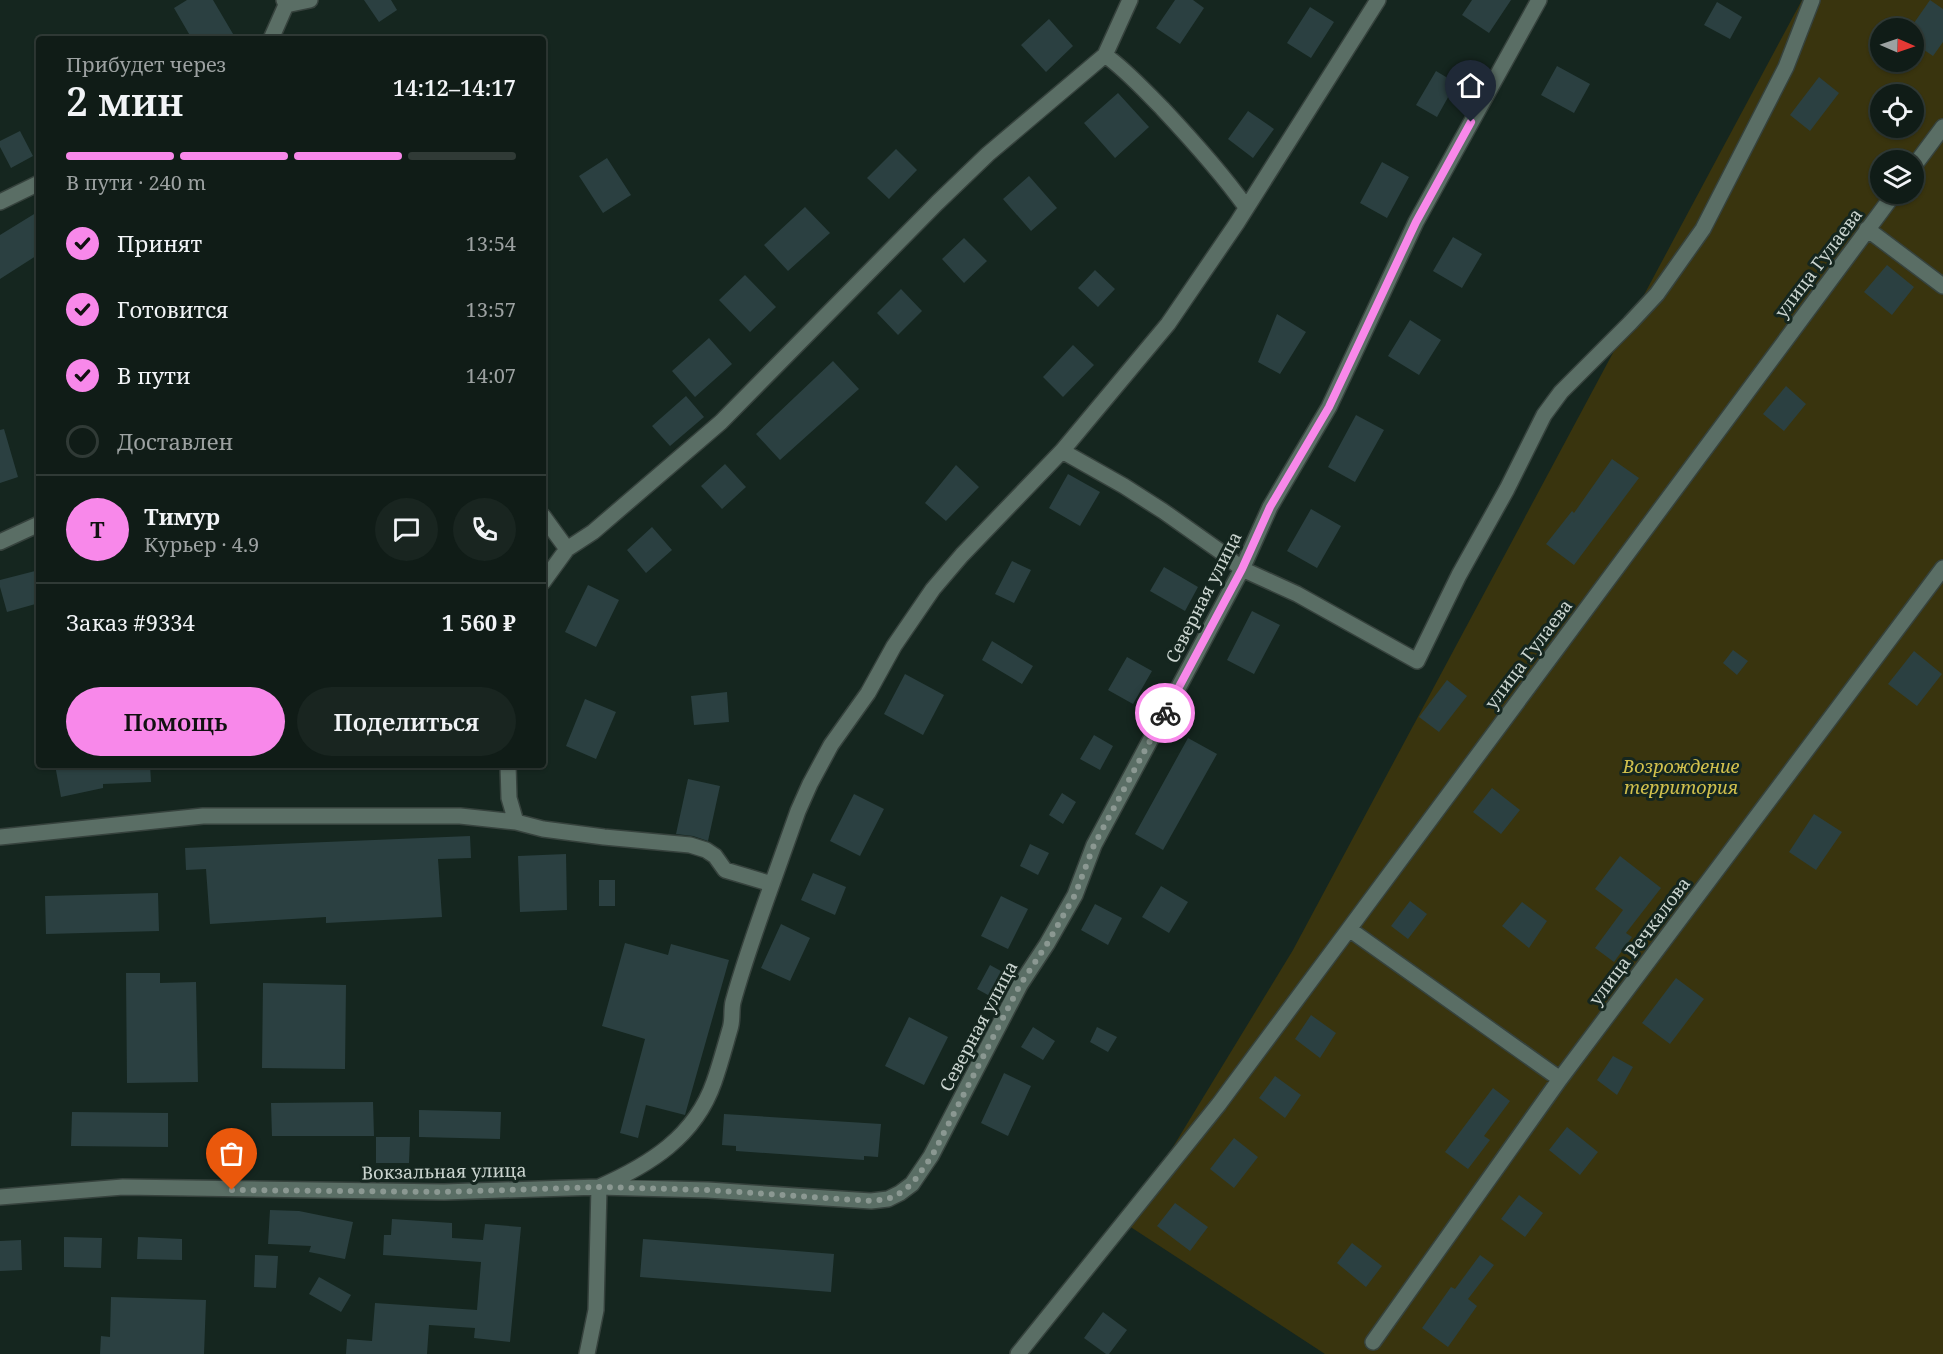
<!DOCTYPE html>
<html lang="ru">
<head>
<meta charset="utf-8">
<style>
  body { margin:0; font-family:"Noto Serif",serif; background:#192520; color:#f1f3f6; height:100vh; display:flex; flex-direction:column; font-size:22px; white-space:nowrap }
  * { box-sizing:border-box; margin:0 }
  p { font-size:20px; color:#9ca1a1 }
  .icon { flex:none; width:33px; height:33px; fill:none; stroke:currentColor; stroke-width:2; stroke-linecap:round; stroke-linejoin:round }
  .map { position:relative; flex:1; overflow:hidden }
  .side { position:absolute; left:36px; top:36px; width:510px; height:732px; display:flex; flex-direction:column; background:#101c17; border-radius:6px; box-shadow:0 2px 4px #0004,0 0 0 2px #303a36 }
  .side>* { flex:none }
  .needle { width:39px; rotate:92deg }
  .fabs { position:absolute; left:1870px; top:18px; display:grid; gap:12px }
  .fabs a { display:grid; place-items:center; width:54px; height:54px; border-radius:50%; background:#101c17; box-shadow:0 2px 4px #0004,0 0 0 2px #303a36; font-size:30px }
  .pin { position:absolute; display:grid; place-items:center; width:51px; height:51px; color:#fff; margin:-62px -26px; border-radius:50% 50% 50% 0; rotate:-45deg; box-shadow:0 0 6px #0007 }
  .pin .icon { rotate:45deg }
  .courier { position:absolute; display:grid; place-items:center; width:60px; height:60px; margin:-30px; border:4px solid #f888ea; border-radius:50%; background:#fff; color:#222; box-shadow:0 2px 8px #0007 }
  .head em { font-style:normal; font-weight:600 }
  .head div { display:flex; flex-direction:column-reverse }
  .head { display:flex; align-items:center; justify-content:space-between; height:102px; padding:0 30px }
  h1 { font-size:39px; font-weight:600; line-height:45px }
  .bar { display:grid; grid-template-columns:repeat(4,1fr); gap:9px 6px; align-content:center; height:72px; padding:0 30px }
  .bar i { height:8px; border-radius:4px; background:#303a36 }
  .bar .active { background:#f888ea }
  .bar p { grid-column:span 4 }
  .line { display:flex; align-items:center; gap:15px; padding:0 30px; border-top:2px solid #303a36 }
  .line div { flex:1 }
  .round { display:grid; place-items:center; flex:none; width:63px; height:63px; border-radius:32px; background:#192520 }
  ol { padding:0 30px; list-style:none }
  li { display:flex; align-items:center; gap:18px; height:66px }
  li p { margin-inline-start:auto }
  li .icon { padding:6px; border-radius:50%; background:#f888ea; color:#111; stroke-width:4 }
  li:last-child { color:#9ca1a1 }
  li i { width:33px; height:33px; border:3px solid #303a36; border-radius:50% }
  .cta { display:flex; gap:12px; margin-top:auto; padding:12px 30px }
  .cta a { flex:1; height:69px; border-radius:36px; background:#f888ea; color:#111; font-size:24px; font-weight:600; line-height:69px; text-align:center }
  .cta a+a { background:#192520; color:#f1f3f6 }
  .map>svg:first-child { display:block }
  .green { fill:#39340e; fill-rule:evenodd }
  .building { fill:#2b4041 }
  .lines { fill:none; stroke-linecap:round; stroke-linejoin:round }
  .street-casing { stroke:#36423d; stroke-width:18 }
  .street { stroke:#5a6e65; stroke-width:15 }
  .done { stroke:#8b9892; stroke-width:6; stroke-dasharray:0 10.8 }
  .route { stroke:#f888ea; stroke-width:8 }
  .labels { text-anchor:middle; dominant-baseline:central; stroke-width:6; stroke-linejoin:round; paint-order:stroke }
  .street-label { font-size:18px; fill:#cbd5d0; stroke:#15261f }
  .park-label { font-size:18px; font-style:italic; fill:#d1c04d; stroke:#15261f }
</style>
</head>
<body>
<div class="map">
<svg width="1943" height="1354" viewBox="0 0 1943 1354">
  <rect width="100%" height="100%" fill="#15261f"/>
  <!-- green -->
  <path class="green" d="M1802,0H1943V1354H1325L1126,1224L1293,950ZM1881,28H1914V62H1881ZM1881,94H1914V128H1881ZM1881,160H1914V194H1881Z"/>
  <!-- building -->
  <path class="building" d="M187,0H213L236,39H192L174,8Z
    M364,0H391L397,10L379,22Z
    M1175,0H1193L1204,8L1180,44L1156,28Z
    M1472,0H1511L1489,33L1462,15Z
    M1930,0L1943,9V42L1933,56L1914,43V23Z
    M1717,2L1742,17L1730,39L1704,25Z
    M1310,7L1334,22L1311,58L1287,43Z
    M1049,19L1073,46L1046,72L1021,45Z
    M1557,66L1590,84L1574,113L1541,95Z
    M1436,71L1456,83L1437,117L1416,105Z
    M1819,77L1839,93L1810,131L1790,115Z
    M1118,93L1149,127L1115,158L1084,123Z
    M1248,111L1274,129L1253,158L1228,139Z
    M20,131L33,156L11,168L0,147V141Z
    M896,149L917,170L889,199L867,178Z
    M607,158L631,195L603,213L579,176Z
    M1382,162L1409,177L1387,218L1360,203Z
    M1029,176L1057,208L1031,231L1003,199Z
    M805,207L830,233L788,271L764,245Z
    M39,211V254L0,279V235Z
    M1453,237L1482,254L1462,288L1433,271Z
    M964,238L987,261L964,283L942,259Z
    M1887,265L1914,287L1892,315L1864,292Z
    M1095,270L1115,289L1098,307L1078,288Z
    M745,275L776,307L750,332L719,300Z
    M901,289L922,311L898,335L877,313Z
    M1277,314L1306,332L1280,374L1258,362Z
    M1410,320L1441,340L1419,375L1388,356Z
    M709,338L732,364L695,397L672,371Z
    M1073,345L1094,365L1063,397L1043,377Z
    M833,361L859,389L780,460L756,434Z
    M1786,386L1806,404L1784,431L1763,414Z
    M686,396L704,417L670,446L652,426Z
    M1356,415L1384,430L1355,482L1328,467Z
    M4,429L18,477L0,483V430Z
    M1612,459L1639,478L1574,565L1546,544L1572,511L1574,513Z
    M725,464L746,487L722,509L701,486Z
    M956,465L979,487L946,521L925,503Z
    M1068,474L1100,492L1080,526L1049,508Z
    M1311,509L1341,526L1317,568L1287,551Z
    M652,527L672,550L646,573L627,550Z
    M1012,561L1031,570L1014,603L995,594Z
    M1164,567L1198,587L1185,611L1150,591Z
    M39,570V603L7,612L0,587V580Z
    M588,585L619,600L596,647L565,632Z
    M1252,611L1280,625L1254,674L1227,660Z
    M992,641L1033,666L1022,684L982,660Z
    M1733,650L1748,661L1737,675L1723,663Z
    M1914,651L1942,674L1917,706L1888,684Z
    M1127,657L1152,671L1133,704L1108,690Z
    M905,674L944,695L923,735L884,714Z
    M1447,680L1467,696L1439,732L1419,717Z
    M727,692L729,722L694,725L691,696Z
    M585,699L616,712L596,759L566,746Z
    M1094,735L1113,746L1100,770L1080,759Z
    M1188,738L1217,754L1163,850L1135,834Z
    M55,765H150L151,782L103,784V788L61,797Z
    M688,779L720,786L708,841L693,836L676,834Z
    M1492,788L1520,810L1501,834L1473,812Z
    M1062,793L1076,802L1063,824L1049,815Z
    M854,794L884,809L860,856L830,841Z
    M1814,814L1842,832L1816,870L1789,852Z
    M470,836L471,858L438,859L442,917L326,923V917L210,924L206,869L186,870L185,848Z
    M1030,844L1049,853L1038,875L1020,866Z
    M566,854L567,910L520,912L518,856Z
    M1620,856L1661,888L1626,933L1632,937L1614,962L1595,948L1623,910L1595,889Z
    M813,873L846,887L835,915L801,900Z
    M599,880H615V906H599Z
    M1161,886L1188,902L1169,933L1142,917Z
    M158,893L159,931L46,934L45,896Z
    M1001,896L1028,909L1008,949L981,936Z
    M1410,901L1427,914L1408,939L1391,926Z
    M1522,902L1547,921L1529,948L1502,926Z
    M1095,904L1122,918L1108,945L1081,930Z
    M781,924L810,938L790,981L761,968Z
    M625,943L668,955L671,944L729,960L685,1115L646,1105L638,1138L620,1133L645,1039L602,1026Z
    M990,965L1010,976L997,1000L977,989Z
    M126,973H160V983L196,982L198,1082L127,1083Z
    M1676,978L1704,999L1670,1044L1642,1023Z
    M263,983L346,985L345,1069L262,1068Z
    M1311,1015L1336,1033L1320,1058L1295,1039Z
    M909,1017L948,1037L924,1085L885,1066Z
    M1033,1027L1055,1041L1043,1060L1021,1047Z
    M1097,1027L1117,1037L1108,1052L1090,1042Z
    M1613,1056L1633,1067L1617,1095L1597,1080Z
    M1004,1073L1031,1086L1008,1136L981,1123Z
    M1275,1076L1301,1095L1285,1118L1259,1098Z
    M1493,1088L1510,1101L1484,1136L1490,1140L1468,1169L1445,1152Z
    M373,1102L374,1136H272L271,1103Z
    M419,1110L501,1112L500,1139L419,1137Z
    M72,1112L168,1113V1147L71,1146Z
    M724,1114L881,1124L878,1157L864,1156V1160L736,1151V1146L722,1145Z
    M1567,1127L1598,1152L1580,1175L1549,1150Z
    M376,1137H410L409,1163H376Z
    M1234,1138L1258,1157L1234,1188L1210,1169Z
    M1519,1195L1543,1213L1525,1237L1501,1219Z
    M1175,1203L1208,1227L1190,1251L1157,1226Z
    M270,1210L299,1211L353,1222L345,1259L309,1252L311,1246L268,1244Z
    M392,1219L452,1223V1238L483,1240L485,1224L521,1227L510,1342L474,1338L475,1328L429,1325L427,1354H346L347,1339L372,1341L375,1303L477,1310L481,1262L383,1255L384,1235H391Z
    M64,1237L102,1238L101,1268L64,1267Z
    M138,1237L182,1239V1260L137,1259Z
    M643,1239L834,1254L831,1292L640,1277Z
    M21,1240L22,1270L0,1271V1241Z
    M1352,1243L1382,1266L1366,1287L1337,1263Z
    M255,1255L278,1256L276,1288L254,1287Z
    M1480,1255L1494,1265L1468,1299L1477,1306L1448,1347L1422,1328L1451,1287L1455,1289Z
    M319,1277L351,1295L341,1312L309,1294Z
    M111,1297L206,1300L204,1354H100L101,1336L110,1337Z
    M1103,1312L1127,1330L1109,1354H1106L1084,1338Z"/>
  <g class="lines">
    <!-- street casing -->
    <g class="street-casing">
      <path id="street" d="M286,5L310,0
        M271,39L286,5L284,0
        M1105,55C1126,70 1143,89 1162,108C1192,140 1221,172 1246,207
        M1914,166L1943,127
        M0,202L39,183
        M1867,229L1943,286
        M1062,451L1124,486L1163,511L1221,552L1242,569L1297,594L1417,661L1459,575L1507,489L1544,415L1561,392L1630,323L1657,294L1703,229L1786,67L1812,0
        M543,516L567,549
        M0,542L39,524
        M543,582L567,549L593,532L721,422L937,203L988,154L1105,55L1130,0
        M508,765L509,798L516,822
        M0,837L203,816H460L516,822L543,829L604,837L690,845L706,850L715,856L725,870L772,884C758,923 744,962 733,1002C731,1011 733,1020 730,1029C725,1046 720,1065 714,1082C695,1137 649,1165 599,1187L596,1310L587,1354
        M772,884L798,811L810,784L831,745L868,693L894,646L933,589L962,555L1062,451L1168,324L1237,223L1378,0
        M1560,1079L1349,929L1894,194
        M0,1197L123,1187L444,1192L599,1187L708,1190L871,1201L888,1199L900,1193L912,1184L931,1156L1020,985L1047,944L1075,895L1094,845L1242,569L1270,507L1329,407L1416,222L1539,0
        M1373,1342L1560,1079L1943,568
        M1018,1354L1219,1104L1349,929"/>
    </g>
    <!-- street -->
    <use href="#street" class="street"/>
  </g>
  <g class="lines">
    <!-- done -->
    <path class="done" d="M232,1190L444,1192L599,1187L708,1190L871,1201L888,1199L900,1193L912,1184L932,1156L1020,985L1047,944L1075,895L1094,845L1165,713"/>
    <!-- route -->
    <path class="route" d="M1165,713L1242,569L1270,507L1329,407L1416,222L1471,122"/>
  </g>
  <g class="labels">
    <!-- street labels -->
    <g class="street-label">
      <text transform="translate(1818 263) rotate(-53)">улица Гулаева</text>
      <text transform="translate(1203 597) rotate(-63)">Северная улица</text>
      <text transform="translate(1528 654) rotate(-53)">улица Гулаева</text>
      <text transform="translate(1639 941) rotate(-53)">улица Речкалова</text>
      <text transform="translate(978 1026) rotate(-62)">Северная улица</text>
      <text transform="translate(444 1171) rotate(-1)">Вокзальная улица</text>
    </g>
    <!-- park labels -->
    <g class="park-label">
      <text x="1681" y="766">Возрождение<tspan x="1681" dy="21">территория</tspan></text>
    </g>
  </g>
</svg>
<div class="fabs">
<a><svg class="needle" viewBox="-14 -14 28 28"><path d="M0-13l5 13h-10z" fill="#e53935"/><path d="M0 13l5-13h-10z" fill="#9ca1a1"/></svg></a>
<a><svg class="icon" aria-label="locate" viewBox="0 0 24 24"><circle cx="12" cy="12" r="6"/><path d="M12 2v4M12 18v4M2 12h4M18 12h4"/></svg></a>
<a><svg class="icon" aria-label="layers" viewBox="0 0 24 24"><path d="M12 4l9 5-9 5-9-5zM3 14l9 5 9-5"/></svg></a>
</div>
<div class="pin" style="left:232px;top:1190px;background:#ea580c"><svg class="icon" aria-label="bag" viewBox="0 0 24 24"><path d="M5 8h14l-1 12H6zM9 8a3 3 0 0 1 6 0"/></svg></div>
<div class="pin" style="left:1471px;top:122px;background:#1f2937"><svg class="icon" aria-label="home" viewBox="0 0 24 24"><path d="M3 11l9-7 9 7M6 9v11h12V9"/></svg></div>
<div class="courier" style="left:1165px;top:713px"><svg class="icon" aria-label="bike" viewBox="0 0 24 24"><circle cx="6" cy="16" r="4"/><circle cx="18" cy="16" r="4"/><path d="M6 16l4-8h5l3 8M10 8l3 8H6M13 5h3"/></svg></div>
<section class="side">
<div class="head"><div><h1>2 мин</h1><p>Прибудет через</p></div><em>14:12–14:17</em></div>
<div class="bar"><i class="active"></i><i class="active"></i><i class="active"></i><i></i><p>В пути · 240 m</p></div>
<ol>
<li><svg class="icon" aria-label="check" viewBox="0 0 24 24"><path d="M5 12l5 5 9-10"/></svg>Принят<p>13:54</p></li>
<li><svg class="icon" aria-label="check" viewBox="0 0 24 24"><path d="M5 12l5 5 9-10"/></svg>Готовится<p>13:57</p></li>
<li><svg class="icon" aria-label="check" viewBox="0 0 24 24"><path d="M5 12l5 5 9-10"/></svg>В пути<p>14:07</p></li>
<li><i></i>Доставлен</li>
</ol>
<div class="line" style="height:108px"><b class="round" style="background:#f888ea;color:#111">Т</b><div><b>Тимур</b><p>Курьер · 4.9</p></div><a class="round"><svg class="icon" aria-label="chat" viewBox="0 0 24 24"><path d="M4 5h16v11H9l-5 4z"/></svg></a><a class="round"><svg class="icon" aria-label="phone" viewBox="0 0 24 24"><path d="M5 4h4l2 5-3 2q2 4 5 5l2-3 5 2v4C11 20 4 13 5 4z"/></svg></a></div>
<div class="line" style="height:78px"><div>Заказ #9334</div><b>1 560 ₽</b></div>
<div class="cta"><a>Помощь</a><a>Поделиться</a></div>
</section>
</div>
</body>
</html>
